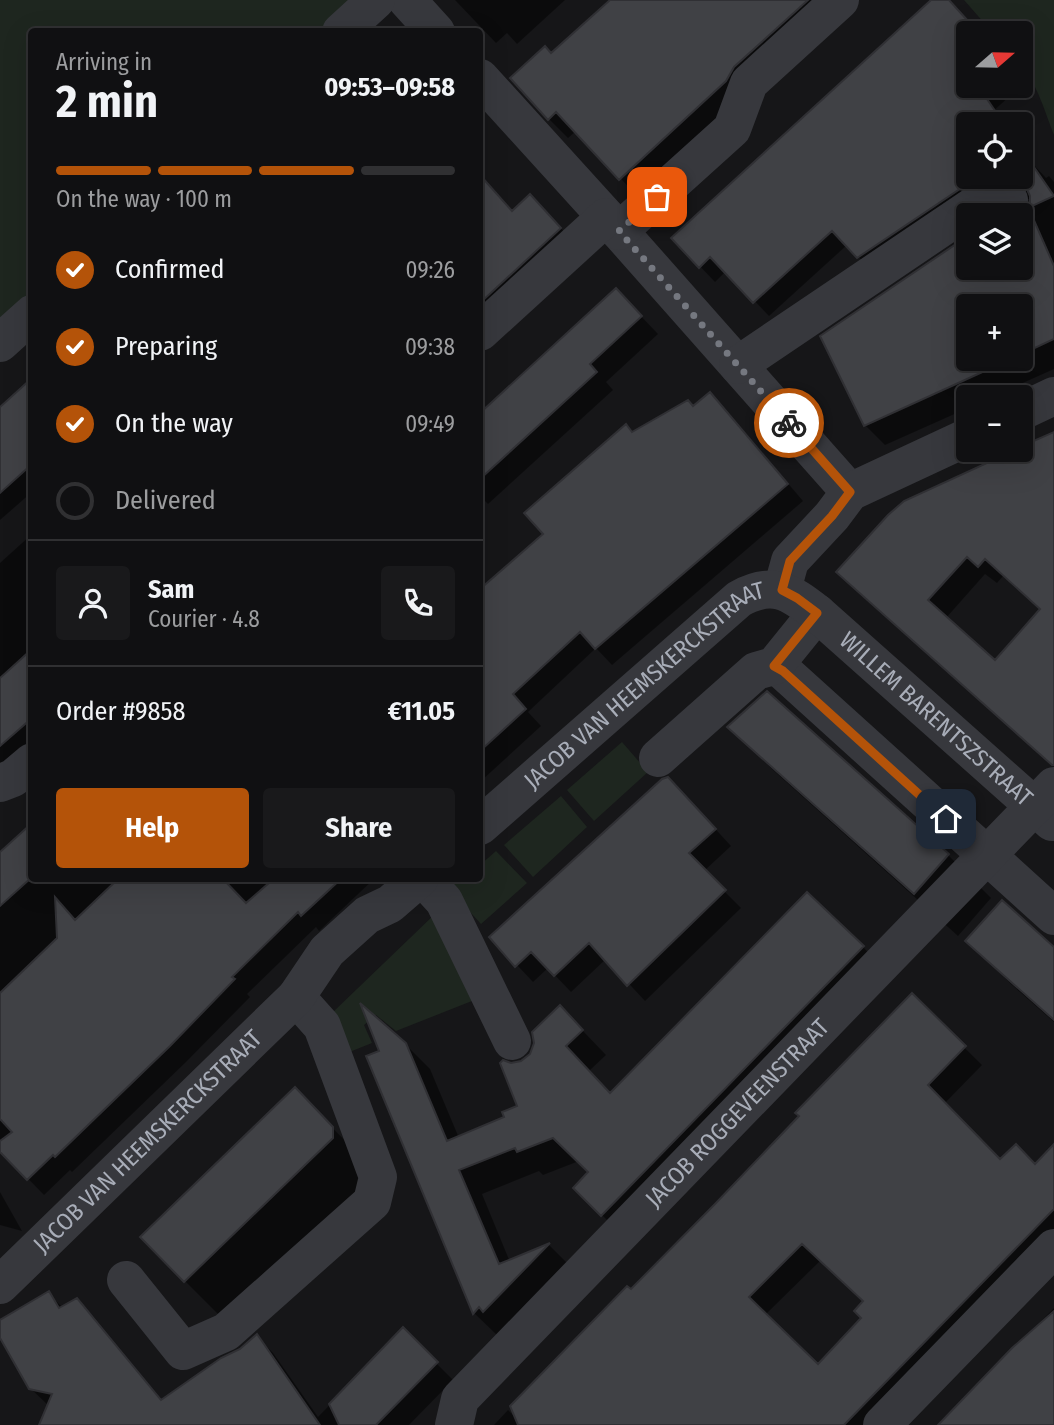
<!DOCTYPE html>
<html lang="en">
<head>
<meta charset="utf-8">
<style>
  body { margin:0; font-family:"Fira Sans Condensed",sans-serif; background:#19191b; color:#f1f3f6; height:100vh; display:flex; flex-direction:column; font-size:26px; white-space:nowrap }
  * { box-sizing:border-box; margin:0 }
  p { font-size:23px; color:#9c9d9f }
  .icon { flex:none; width:38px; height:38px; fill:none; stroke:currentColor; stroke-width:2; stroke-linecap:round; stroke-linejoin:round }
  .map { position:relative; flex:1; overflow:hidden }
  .drawer { position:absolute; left:28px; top:28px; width:455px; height:854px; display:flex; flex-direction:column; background:#101012; border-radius:7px; box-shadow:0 7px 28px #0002,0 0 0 2px #303032 }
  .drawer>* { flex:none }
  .needle { width:46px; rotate:70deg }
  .controls { position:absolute; left:956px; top:21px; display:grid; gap:14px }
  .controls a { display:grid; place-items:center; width:77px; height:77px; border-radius:7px; background:#101012; box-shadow:0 7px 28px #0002,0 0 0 2px #303032; font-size:35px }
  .pin { position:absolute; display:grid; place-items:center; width:60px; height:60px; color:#fff; margin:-30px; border-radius:14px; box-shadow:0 4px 10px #0006 }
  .courier { position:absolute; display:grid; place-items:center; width:70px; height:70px; margin:-35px; border:5px solid #b45309; border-radius:50%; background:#fff; color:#222; box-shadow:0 2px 9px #0007 }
  .overview em { font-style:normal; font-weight:700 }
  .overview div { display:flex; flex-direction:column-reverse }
  .overview { display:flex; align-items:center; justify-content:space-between; height:119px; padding:0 28px }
  h1 { font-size:46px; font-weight:700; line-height:52px }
  .bar { display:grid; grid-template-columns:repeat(4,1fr); gap:10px 7px; align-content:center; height:84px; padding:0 28px }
  .bar i { height:9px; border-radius:5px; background:#303032 }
  .bar .active { background:#b45309 }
  .bar p { grid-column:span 4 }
  .line { display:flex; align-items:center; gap:18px; padding:0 28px; border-top:2px solid #303032 }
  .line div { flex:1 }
  .round { display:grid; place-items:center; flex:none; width:74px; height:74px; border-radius:7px; background:#19191b }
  ol { padding:0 28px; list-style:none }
  li { display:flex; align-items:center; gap:21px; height:77px }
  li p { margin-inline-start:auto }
  li .icon { padding:7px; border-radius:50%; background:#b45309; color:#fff; stroke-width:4 }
  li:last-child { color:#9c9d9f }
  li i { width:38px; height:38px; border:4px solid #303032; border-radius:50% }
  .cta { display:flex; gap:14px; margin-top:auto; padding:14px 28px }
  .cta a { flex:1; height:80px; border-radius:7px; background:#b45309; color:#fff; font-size:28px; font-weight:700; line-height:80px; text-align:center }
  .cta a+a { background:#19191b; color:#f1f3f6 }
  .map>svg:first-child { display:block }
  .green { fill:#1e261f }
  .shadow { fill:#0007; fill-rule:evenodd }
  .building { fill:#404145; stroke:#303034; stroke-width:2; fill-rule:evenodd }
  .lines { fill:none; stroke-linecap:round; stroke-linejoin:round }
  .minor { stroke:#37383d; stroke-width:38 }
  .done { stroke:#757880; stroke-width:7; stroke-dasharray:0 12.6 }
  .route { stroke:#b45309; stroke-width:9 }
  .labels { text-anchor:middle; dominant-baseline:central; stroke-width:7; stroke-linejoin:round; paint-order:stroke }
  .street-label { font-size:24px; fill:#a8adb8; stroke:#111113 }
</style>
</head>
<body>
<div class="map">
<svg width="1054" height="1425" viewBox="0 0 1054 1425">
  <rect width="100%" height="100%" fill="#161618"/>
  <!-- green -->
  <path class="green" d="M0,0H359L324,31L32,32L31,295L0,323Z
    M964,0H1054V135C1045,112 1037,83 1020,64V33H993Z
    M622,742L648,772L594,821L567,790Z
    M561,796L587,827L533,877L504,845Z
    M496,851L527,883L481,924L441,880L443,879L480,878V865Z
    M436,913L477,999L396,1031L376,1015L364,1025L372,1043L347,1053L332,1013Z"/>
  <!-- shadow -->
  <path class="shadow" d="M455,0H565L517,44L507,33L496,43Z
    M612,0H851L639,198L576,131L568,138L549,119L552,55Z
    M934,0H948L978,33H968V86H1003L1012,94L979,124H968V177H985L900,254L873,272L847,245L769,316L726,271L715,282L673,238Z
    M1020,150L1046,178L1049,176L1054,182V369L991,397H968V408L885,445L865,425L968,268H1020L1024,218L1031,208L1032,199H1025L1003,177H1020ZM968,306H1020V359H968Z
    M480,175L513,212L547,213L577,246L480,337Z
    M616,290L658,334L606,382L613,390L488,504L480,496V415Z
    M32,380V492L0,520V409Z
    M694,408L726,411L803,501L612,665L596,648L528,712L541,726L480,782V588L481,590L546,534L633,433Z
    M1054,434V766L856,590L905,502ZM985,574L997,583L1003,576L1041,610L995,663L946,618Z
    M32,534V754L0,783V563Z
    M767,693L948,855L991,898L958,936L773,770L730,727Z
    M685,796L731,846L704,871L741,908L645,1001L606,959L571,992L548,968L533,982L517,965Z
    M32,826V878H375L319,931L316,927L247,994L250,997L186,1062L72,1172L70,1170L44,1195L0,1150V854Z
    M968,941L1054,949V1022L1011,984Z
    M863,947L886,971L626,1239L575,1188L590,1173L579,1161L543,1175L539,1171L482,1194L510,1262L549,1245L572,1268L498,1336L474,1313L405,1044L430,1069L459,1138L506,1117L519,1107L511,1065L522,1063L531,1055L560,1007L606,1055L589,1071L611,1095Z
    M912,996L982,1065L944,1104L1001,1162L1035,1166L1054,1155V1244L878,1425H494L508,1410L518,1420L631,1292L716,1205ZM821,1260L865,1302L863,1318L818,1367L765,1315Z
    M295,1090L376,1172L228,1324L185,1281Z
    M0,1192L22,1231L0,1225Z
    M49,1294L63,1308L77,1300L94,1317L163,1401L241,1350L256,1336L273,1353L318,1417L403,1330L453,1380L409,1425H52L49,1406L30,1388Z
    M1054,1308V1425H940Z"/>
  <!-- building -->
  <path class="building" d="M610,0H808L734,67L726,81L619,180L556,112L548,120L510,78L545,46L551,53Z
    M931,0H949L968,21V86H985L987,88L983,93L1004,124H968V177H1020V147L1054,196L1030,207V196L1026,187L1016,179L1006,178L971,184L963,187L857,258L832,231L753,303L710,257L699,268L671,238Z
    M480,175L512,211L530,194L561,228L480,303Z
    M1029,209L1054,266V339L1020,355V306H968V359H1011L864,426L820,336L968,236V268H1020V218Z
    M616,288L642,316L590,364L597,372L480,479V413Z
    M32,378V464L0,493V407Z
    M710,392L788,484L595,649L580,632L513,694L526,709L480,751V589L543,534L524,513L626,424L632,432L688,400L693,406Z
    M1054,432V765H1052L836,572L888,515L904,501L1015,450H1020V447ZM967,557L978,567L985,559L1040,609L995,660L928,600Z
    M32,649V718L0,746V678Z
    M767,691L949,854L914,894L727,727Z
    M668,777L716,829L689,853L726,890L627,986L589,943L554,976L531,952L515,967L489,937L662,779Z
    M32,823V877L0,906V852Z
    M119,878H222L246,903L270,882L267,878H342L301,916L298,912L232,977L235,979L170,1046L55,1157L53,1155L27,1180L0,1152V1141L12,1132L0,1119V993L57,938L55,897L75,920Z
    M807,892L864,946L601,1216L573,1188L588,1172L553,1138L517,1152L515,1148L459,1170L499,1264L550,1243L483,1312L479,1307L473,1314L366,1056L379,1051L360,1003L406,1043L447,1141L504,1117L502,1112L517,1106L500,1063L503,1060L511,1063L521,1061L530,1054L534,1043L532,1032L560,1005L583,1030L566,1046L610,1093Z
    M1002,900L1054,947V1020L965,941Z
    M912,993L966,1046L928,1085L1000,1159L1016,1144L1035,1164L1054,1144V1209L844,1425H518L510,1406L627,1286L631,1289L715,1204L799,1116L795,1113ZM802,1244L863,1301L854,1311L861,1318L818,1364L749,1297Z
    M295,1087L333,1127V1138L184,1282L140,1237Z
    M49,1291L59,1308L77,1298L161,1400L221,1358L240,1349L257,1334L320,1425H39L52,1394L29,1389L0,1338V1320Z
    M1054,1311V1425H938L1012,1348Z
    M403,1327L438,1362L376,1425H339L329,1404Z"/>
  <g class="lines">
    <!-- minor -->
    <g class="minor">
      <path d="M407,0L436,32"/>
      <path d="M341,32L376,0"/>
      <path d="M480,78L619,231L850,492"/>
      <path d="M619,231L732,129L749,83L840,0"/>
      <path d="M480,332L606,217"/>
      <path d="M0,343L32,314"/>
      <path d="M738,365L975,205L1009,200"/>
      <path d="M1020,412L1054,396"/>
      <path d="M782,590L790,561L832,516L850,492L968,437"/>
      <path d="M774,666L783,671L1054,916"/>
      <path d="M658,758L756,671L774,666L817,613"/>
      <path d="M0,783L13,778L32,762"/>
      <path id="s1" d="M480,826L739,599C773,580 790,592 817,613L1052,822"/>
      <path d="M423,878L444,901L512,1041"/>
      <path d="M126,1280L183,1351L226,1332L372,1202L378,1177L322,1026L296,997"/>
      <path id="s2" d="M0,1285L296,997L327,951L367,915L390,904L420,878"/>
      <path id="s3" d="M454,1425L460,1399L1054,786"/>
      <path d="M882,1425L1054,1248"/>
    </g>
  </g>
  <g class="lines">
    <!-- done -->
    <path class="done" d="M657,197L619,231L789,423"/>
    <!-- route -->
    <path class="route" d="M789,423L850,492L832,516L790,561L782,590L797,598L817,613L774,666L783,671L946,819"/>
  </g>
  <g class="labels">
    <!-- street labels -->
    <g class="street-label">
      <text stroke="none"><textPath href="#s1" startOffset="217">JACOB VAN HEEMSKERCKSTRAAT</textPath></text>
      <text stroke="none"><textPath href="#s1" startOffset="590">WILLEM BARENTSZSTRAAT</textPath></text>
      <text stroke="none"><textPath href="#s3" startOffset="425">JACOB ROGGEVEENSTRAAT</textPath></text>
      <text stroke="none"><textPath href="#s2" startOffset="206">JACOB VAN HEEMSKERCKSTRAAT</textPath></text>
    </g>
  </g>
</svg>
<div class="controls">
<a><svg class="needle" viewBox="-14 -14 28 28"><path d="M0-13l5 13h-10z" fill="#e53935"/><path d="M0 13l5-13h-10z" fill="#9c9d9f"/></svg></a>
<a><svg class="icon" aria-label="locate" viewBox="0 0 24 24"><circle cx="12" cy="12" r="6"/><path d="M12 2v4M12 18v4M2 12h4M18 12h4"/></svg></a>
<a><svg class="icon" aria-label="layers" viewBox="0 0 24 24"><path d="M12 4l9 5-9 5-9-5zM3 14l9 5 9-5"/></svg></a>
<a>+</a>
<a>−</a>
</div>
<div class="pin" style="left:657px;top:197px;background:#ea580c"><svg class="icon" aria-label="bag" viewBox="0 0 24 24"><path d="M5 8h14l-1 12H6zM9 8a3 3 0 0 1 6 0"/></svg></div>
<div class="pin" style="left:946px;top:819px;background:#1f2937"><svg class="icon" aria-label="home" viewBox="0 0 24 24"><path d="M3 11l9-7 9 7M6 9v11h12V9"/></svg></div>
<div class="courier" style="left:789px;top:423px"><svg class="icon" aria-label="bike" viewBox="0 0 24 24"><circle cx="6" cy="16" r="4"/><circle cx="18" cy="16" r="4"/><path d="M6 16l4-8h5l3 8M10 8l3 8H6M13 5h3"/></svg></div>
<section class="drawer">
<div class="overview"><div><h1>2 min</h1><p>Arriving in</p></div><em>09:53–09:58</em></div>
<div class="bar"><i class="active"></i><i class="active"></i><i class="active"></i><i></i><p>On the way · 100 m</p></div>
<ol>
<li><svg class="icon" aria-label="check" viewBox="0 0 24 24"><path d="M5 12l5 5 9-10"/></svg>Confirmed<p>09:26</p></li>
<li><svg class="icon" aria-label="check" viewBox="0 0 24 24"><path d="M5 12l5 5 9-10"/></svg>Preparing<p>09:38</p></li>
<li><svg class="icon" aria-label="check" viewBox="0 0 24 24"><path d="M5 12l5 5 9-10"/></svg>On the way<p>09:49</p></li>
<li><i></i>Delivered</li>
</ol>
<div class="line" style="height:126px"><a class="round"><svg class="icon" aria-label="person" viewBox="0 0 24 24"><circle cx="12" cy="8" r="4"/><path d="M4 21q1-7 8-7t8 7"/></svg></a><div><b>Sam</b><p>Courier · 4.8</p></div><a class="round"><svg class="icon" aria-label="phone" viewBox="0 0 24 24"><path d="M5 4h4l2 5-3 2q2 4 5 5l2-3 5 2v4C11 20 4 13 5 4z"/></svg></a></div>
<div class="line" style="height:91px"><div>Order #9858</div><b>€11.05</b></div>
<div class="cta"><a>Help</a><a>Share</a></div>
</section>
</div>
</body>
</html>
